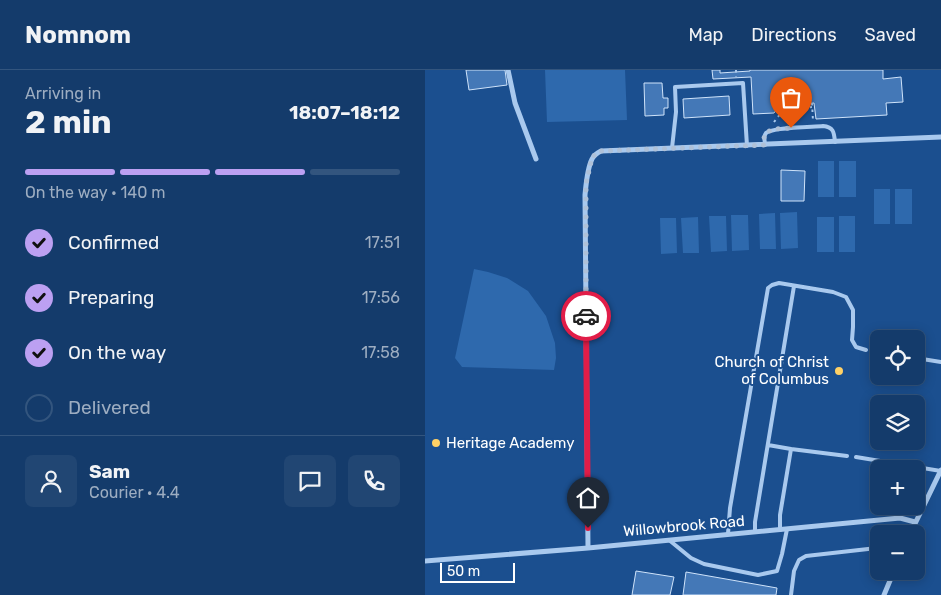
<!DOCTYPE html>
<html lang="en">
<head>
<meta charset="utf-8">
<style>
  body { margin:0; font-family:Rubik,sans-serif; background:#214673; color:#f1f3f6; height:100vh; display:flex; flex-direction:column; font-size:19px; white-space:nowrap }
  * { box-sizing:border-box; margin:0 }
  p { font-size:16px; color:#9dadc1 }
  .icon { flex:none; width:28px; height:28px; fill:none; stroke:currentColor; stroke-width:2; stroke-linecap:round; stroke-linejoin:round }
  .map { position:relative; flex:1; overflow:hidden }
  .drawer { display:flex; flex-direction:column; background:#143b6b; width:425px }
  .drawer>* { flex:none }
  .fabs { position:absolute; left:445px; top:260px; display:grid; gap:10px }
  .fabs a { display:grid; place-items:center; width:55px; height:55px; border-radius:8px; background:#143b6b; box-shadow:0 2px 12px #0003,0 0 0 1px #33557e; font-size:25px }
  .scale { position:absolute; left:15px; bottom:12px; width:75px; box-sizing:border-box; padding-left:5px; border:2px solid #fff; border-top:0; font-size:14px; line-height:18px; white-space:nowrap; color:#fff; -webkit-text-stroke:4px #1b4f8f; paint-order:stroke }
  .pin { position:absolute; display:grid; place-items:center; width:42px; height:42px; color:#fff; margin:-51px -21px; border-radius:50% 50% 50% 0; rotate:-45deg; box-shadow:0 0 5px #0007 }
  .pin .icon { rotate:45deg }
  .courier { position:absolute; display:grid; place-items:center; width:50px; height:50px; margin:-25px; border:4px solid #e11d48; border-radius:50%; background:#fff; color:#222; box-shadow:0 1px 6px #0007 }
  .headline em { font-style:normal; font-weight:700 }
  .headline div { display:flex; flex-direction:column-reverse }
  .headline { display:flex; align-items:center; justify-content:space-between; height:85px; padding:0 25px }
  h1 { font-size:32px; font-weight:700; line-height:38px }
  .bar { display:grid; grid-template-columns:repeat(4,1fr); gap:8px 5px; align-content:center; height:60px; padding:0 25px }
  .bar i { height:6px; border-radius:4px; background:#33557e }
  .bar .current { background:#bca0f2 }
  .bar p { grid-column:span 4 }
  .line { display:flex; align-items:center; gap:12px; padding:0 25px; border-top:1px solid #33557e }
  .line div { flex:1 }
  .round { display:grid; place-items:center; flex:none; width:52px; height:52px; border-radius:8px; background:#214673 }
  ol { padding:0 25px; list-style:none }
  li { display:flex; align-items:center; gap:15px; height:55px }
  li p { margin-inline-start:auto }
  li .icon { padding:5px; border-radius:50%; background:#bca0f2; color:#111; stroke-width:4 }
  li:last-child { color:#9dadc1 }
  li i { width:28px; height:28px; border:2px solid #33557e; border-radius:50% }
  header { display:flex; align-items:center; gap:30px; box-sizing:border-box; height:70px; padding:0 25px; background:#143b6b; border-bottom:1px solid #33557e }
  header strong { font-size:24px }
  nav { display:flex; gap:28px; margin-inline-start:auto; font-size:18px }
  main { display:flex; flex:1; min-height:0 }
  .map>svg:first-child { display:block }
  .green { fill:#2e69ad }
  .building { fill:#4478b7; stroke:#cfe3fa }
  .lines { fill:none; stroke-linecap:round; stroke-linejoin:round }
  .path { stroke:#a9c9ee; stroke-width:2; stroke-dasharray:2.5 4; stroke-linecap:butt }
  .lane { stroke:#a9c9ee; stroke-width:4 }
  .street { stroke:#a9c9ee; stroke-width:5 }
  .done { stroke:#afc1d8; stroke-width:5; stroke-dasharray:0 9 }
  .route { stroke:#e11d48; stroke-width:6 }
  .poi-dot { fill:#ffd166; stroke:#1b4f8f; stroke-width:2 }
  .labels { text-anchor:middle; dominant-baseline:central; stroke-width:4; stroke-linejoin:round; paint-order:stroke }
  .poi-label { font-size:15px; fill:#fff; stroke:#1b4f8f; text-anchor:end }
  .street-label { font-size:15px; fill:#fff; stroke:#1b4f8f }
</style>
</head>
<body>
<header>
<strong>Nomnom</strong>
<nav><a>Map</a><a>Directions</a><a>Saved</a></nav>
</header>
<main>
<section class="drawer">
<div class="headline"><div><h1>2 min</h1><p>Arriving in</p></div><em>18:07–18:12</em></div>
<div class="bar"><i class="current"></i><i class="current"></i><i class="current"></i><i></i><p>On the way · 140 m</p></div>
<ol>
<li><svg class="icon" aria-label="check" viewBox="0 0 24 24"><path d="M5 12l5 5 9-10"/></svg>Confirmed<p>17:51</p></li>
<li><svg class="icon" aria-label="check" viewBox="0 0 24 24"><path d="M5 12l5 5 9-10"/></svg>Preparing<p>17:56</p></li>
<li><svg class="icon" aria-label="check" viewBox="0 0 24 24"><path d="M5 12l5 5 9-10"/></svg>On the way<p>17:58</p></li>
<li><i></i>Delivered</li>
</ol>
<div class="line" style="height:90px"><a class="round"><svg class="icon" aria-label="person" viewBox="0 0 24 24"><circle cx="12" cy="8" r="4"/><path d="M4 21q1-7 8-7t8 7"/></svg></a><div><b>Sam</b><p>Courier · 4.4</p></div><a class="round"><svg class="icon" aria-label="chat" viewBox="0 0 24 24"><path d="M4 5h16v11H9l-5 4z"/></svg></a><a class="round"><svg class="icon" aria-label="phone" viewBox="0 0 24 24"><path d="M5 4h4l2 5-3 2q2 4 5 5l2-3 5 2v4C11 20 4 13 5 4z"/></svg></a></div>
</section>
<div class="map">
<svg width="516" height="525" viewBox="0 0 516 525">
  <rect width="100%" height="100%" fill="#1b4f8f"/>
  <!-- green -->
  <path class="green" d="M120,0H200L202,50L122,52Z
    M393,91H409V127H393Z
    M414,91H431V127H414Z
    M449,119H465V154H449Z
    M470,119H487V154H470Z
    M372,142L373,178L356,179L355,143Z
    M350,143L351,179H335L334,144Z
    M306,145H323L324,180L307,181Z
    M284,146H301L302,181L286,182Z
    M414,146H430V182H414Z
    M273,147L274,183H258L256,148Z
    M392,147H409V182H392Z
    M235,148H251L252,183L236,184Z
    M49,199L63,202L82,208L103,221L121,246L130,273L131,288L129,300L37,297L30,288Z"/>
  <!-- building -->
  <path class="building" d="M41,0H80L82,15L44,20Z
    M287,0H295V3L325,1V0H458V9L476,7L478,32L461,33L462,45L391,49L389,33L355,35L349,43L328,44L326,7L288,9Z
    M219,13H237L238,28H243V38H239V45L220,46Z
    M304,26L305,45L259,48L258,29Z
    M356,100L380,101L379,131H356Z
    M211,501L249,507L245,525H207Z
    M261,502L352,518L351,525H258Z"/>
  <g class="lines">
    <!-- path -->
    <path class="path" d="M311,0V7
      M387,33L388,51
      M359,39L387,37
      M349,52L359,39V35"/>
    <!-- lane -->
    <path class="lane" d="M340,75C340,71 338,66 341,63C347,57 388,57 398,56C409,57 409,63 410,72
      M247,78L251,42L250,17L318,13L322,76
      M449,280L454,281
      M491,288L516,292
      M343,375L366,379L355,445V460
      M366,379L422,386
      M431,387L516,401
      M330,462V452L369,216
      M303,464L305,438L343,218L347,215L354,213L408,222L421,227L428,240V257L427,270L431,277L441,280
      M244,470L266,488L279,494L333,505L352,501L357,484L362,459
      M366,525L369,501L374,490L381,486L452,478"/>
    <!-- street -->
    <path class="street" d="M83,0L90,33L111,89
      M485,464L516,400
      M163,478L160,125C161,115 162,99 167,89C169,85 172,83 176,81L516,67
      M0,491L163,478L475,448L490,452
      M459,525L469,501"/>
  </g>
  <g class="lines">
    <!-- done -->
    <path class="done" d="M161,246V114L167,88L171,83L176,81L340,75C340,72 339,69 339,67C342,57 358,59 366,58"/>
    <!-- route -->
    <path class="route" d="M161,246L163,458"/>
  </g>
  <!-- markers -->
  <g class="poi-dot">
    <circle cx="414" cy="301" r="5"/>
    <circle cx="11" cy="373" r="5"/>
  </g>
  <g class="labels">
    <!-- poi labels -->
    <g class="poi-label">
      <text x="404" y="292">Church of Christ<tspan x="404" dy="17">of Columbus</tspan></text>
      <text x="21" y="373" text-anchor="start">Heritage Academy</text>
    </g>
    <!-- street labels -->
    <g class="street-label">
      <text transform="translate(259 456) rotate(-5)">Willowbrook Road</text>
    </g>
  </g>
</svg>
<div class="fabs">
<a><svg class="icon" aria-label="locate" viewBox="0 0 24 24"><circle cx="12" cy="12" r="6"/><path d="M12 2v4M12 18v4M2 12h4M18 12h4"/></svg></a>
<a><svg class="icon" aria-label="layers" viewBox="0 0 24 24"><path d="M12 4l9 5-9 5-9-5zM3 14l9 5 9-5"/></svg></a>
<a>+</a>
<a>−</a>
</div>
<div class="scale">50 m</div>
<div class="pin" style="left:366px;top:58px;background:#ea580c"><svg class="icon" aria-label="bag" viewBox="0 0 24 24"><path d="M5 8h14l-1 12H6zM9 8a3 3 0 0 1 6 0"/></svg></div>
<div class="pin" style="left:163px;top:458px;background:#1f2937"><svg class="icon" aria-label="home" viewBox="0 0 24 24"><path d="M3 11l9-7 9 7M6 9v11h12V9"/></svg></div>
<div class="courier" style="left:161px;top:246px"><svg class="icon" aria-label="car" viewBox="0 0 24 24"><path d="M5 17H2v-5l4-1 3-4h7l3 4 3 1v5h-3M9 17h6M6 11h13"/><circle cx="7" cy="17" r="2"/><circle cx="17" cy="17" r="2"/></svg></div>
</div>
</main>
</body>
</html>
